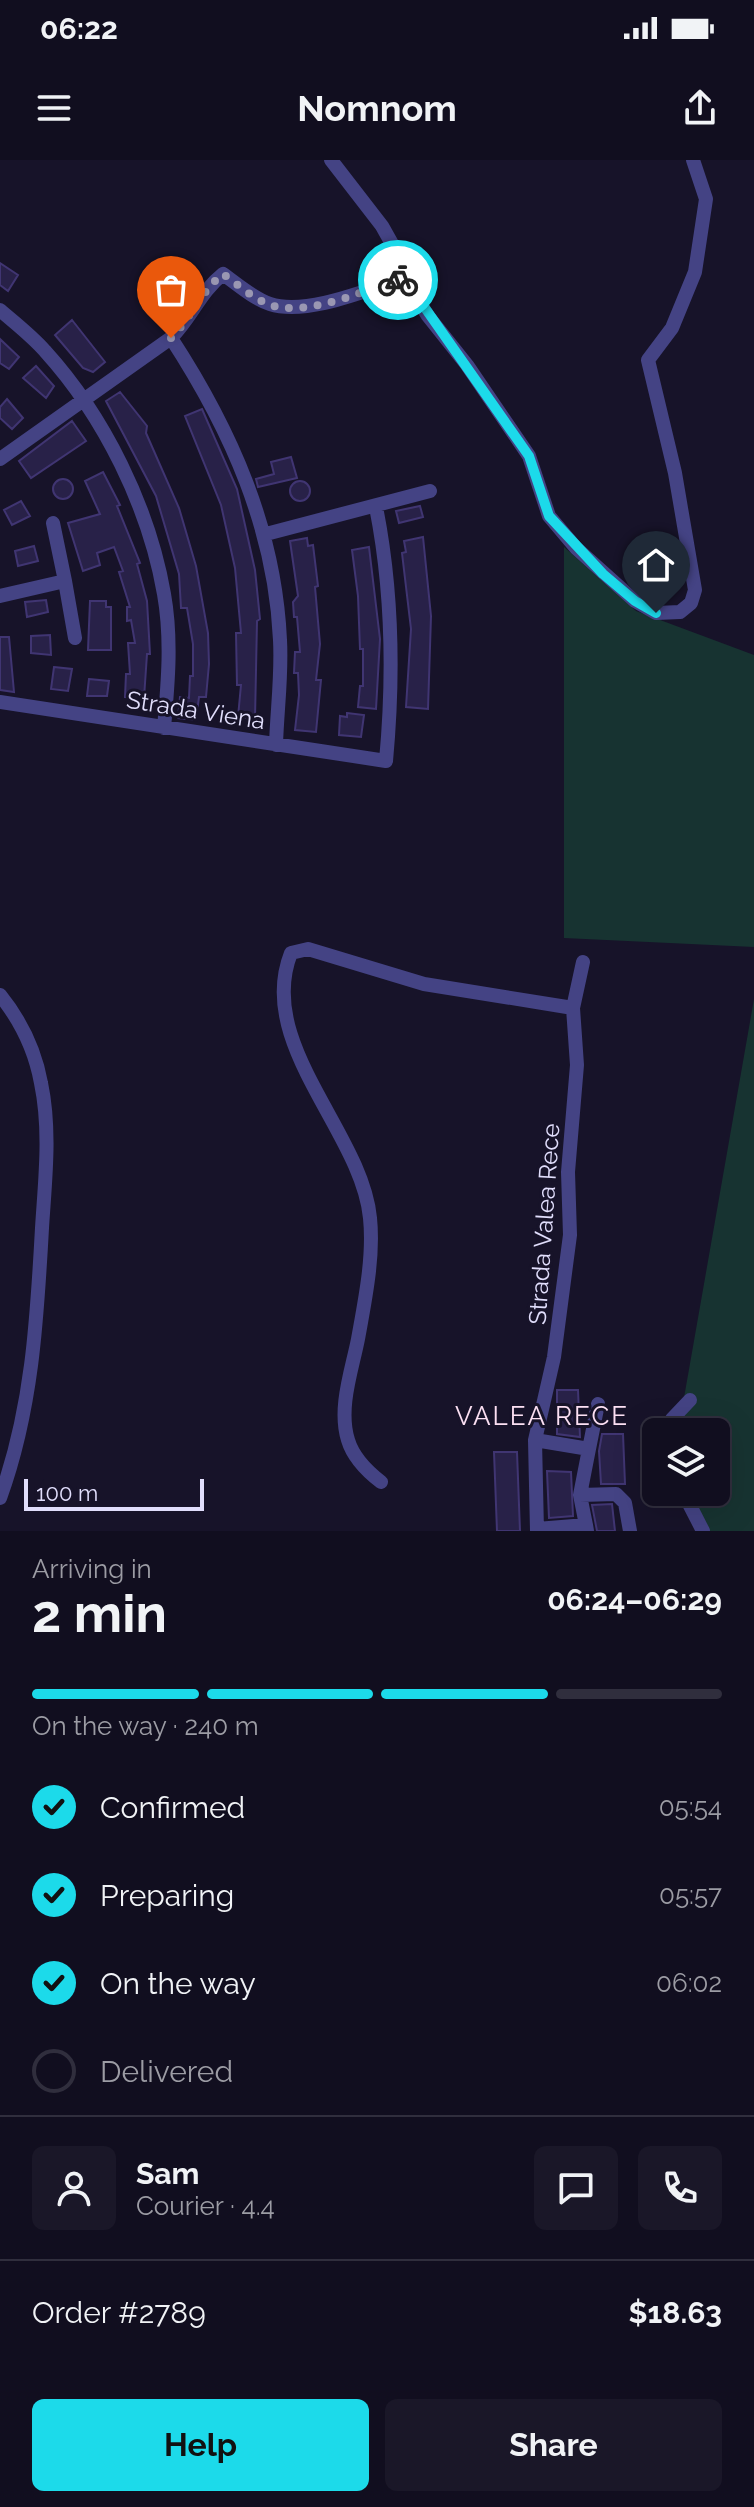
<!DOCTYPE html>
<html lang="en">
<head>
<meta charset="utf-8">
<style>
  body { margin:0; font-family:Raleway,sans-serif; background:#1a1728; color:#f1f3f6; height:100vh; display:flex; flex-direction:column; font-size:30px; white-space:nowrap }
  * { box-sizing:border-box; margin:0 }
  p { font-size:26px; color:#9c9ca4 }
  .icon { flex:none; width:44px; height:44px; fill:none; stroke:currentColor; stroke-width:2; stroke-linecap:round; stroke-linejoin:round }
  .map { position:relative; height:1371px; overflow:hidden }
  .side { display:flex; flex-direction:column; background:#110e1f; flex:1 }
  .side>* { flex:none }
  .controls { position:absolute; left:642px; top:1258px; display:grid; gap:16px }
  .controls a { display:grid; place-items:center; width:88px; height:88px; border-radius:12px; background:#110e1f; box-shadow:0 8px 32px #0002,0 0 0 2px #302e3d; font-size:40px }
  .scale { position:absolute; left:24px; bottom:20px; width:180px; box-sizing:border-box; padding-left:8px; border:4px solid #e1defc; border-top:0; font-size:22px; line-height:28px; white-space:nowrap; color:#e1defc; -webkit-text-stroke:6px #171329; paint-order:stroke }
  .pin { position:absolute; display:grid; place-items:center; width:68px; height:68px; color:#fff; margin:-82px -34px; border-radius:50% 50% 50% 0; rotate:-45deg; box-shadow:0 0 8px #0007 }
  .pin .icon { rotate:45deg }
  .courier { position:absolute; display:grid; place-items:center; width:80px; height:80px; margin:-40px; border:6px solid #1cdaea; border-radius:50%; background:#fff; color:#222; box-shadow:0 2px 10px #0007 }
  .head em { font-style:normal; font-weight:700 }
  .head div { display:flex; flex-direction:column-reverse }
  .head { display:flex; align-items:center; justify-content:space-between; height:136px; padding:0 32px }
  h1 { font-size:52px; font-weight:700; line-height:60px }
  .bar { display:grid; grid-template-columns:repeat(4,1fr); gap:12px 8px; align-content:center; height:96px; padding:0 32px }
  .bar i { height:10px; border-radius:6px; background:#302e3d }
  .bar .current { background:#1cdaea }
  .bar p { grid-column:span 4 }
  .line { display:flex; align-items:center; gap:20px; padding:0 32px; border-top:2px solid #302e3d }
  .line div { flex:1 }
  .round { display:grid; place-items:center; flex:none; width:84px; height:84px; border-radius:12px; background:#1a1728 }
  ol { padding:0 32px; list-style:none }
  li { display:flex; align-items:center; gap:24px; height:88px }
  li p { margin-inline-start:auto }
  li .icon { padding:8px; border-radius:50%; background:#1cdaea; color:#111; stroke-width:4 }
  li:last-child { color:#9c9ca4 }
  li i { width:44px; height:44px; border:4px solid #302e3d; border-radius:50% }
  .cta { display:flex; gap:16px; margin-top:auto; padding:16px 32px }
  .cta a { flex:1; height:92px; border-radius:12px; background:#1cdaea; color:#111; font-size:32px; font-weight:700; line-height:92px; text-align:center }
  .cta a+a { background:#1a1728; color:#f1f3f6 }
  .status { display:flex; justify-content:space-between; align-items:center; height:56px; padding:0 40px; background:#110e1f; direction:ltr }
  .status svg { height:22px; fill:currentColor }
  header { display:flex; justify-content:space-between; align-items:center; height:104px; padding:0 32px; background:#110e1f; font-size:36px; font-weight:700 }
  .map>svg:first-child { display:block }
  .green { fill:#173331 }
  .building { fill:#282148; stroke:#403572; stroke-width:2 }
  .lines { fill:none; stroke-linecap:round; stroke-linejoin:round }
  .minor { stroke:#444384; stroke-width:14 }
  .done { stroke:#9a97b2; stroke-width:8; stroke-dasharray:0 14.4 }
  .route { stroke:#1cdaea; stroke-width:10 }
  .labels { text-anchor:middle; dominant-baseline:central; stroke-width:6; stroke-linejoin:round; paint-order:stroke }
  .street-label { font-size:24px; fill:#e1defc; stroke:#171329 }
  .neighbourhood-label { font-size:26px; letter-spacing:2px; fill:#fce0f3; stroke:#171329 }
</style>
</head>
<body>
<div class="status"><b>06:22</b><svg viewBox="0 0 49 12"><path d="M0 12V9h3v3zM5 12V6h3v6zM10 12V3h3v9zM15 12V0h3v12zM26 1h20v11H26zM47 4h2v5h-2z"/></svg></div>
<header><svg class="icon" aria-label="menu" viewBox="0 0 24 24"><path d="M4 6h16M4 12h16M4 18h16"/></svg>Nomnom<svg class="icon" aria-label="share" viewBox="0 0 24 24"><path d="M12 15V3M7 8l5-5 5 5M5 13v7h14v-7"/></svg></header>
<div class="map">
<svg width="754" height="1371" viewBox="0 0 754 1371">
  <rect width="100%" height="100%" fill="#171329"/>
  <!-- green -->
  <path class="green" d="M564,387L636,451L754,495V787L564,778Z
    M754,839V1371H709L690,1332H716V1272H678Z"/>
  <!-- building -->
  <path class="building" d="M0,103L18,115L8,131L0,125Z
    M72,160L105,202L93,212L83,208L55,175Z
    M0,179L19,197L9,209L0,203Z
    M36,206L54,226L46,238L23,218Z
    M120,232L147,266L146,273L179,348L196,406L208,473L209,504L206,537H199L196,560L178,558L180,537L189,538L190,516H193V484L187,448H181L179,414L156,336L106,241Z
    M7,239L23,258L12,269L0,258V247Z
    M202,249L237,329L255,410L260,459L257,461L255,559L238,557L241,525H237L236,473H241L235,408L221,345L185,256Z
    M72,261L86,281L31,318L19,301Z
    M291,297L297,318L258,327L256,319L274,314L271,302Z
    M103,312L120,345L117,346L140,403L137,404L147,441L150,494H147L144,538L125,537L126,514H130L128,483H135L131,460L127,461V447H130L119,412L123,411L114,387L97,393L100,405L83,411L68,363L100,354L85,321Z
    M53 329a10 10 0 1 1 20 0a10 10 0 1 1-20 0Z
    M290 331a10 10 0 1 1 20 0a10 10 0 1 1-20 0Z
    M21,341L30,356L12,365L4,350Z
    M420,346L423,357L399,363L396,351Z
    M423,377L431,456L428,549L406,547L411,469L402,393L406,392L404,381Z
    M307,378L308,386L313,385L318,426L315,427L320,484L316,520H321L316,572L295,570L299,535L298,513H294L295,492H300L297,457H294L293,442L298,436L290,381Z
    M34,386L38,401L18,406L15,391Z
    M369,387L380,479L376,549L358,547L360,526H363V489H360L358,436L352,390Z
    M46,440L48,452L27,457L25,442Z
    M90,441H106V447H111V490H88Z
    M50,475L51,495L31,493V476Z
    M0,477H9L14,532L0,530Z
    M54,507L72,509L68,531L51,529Z
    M89,519L109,521L107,536H87Z
    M347,553L364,555L361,577L339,575L340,556L347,557Z
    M557,1230H578L580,1277L557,1274Z
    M602,1274H623L625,1324H601L599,1291Z
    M494,1292H517L520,1371H497Z
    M547,1311L571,1312L573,1356L549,1358Z
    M612,1344L615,1371H597L592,1345Z"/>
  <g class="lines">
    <!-- minor -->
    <path class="minor" d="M331,0L382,66L396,91L404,118L428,156L467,205L529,296L549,356L576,388L635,441L656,453L680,452L691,443L695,430L675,313L648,200L672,168L695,112L706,39L693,0
      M0,150C15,163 32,176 45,191C104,256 149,347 164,434C172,479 168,523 164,568
      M171,178C231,270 275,369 280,480C282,516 277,550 276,585
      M0,299L171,178C192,157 200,132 223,114C237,124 254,139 270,144C307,156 369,129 404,118
      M53,363L65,421
      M266,374L430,331
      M0,436L65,421L75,478
      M0,542L386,601C394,515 393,433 376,347
      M0,835C21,861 35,890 41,923C51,971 45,1020 42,1068C37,1160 32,1250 0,1338
      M669,1272L672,1259L690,1240
      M535,1280L589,1289L580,1335L586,1365
      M589,1289L598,1244
      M381,1322C368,1312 353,1297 348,1280C338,1248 352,1210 358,1179C365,1140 374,1097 370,1058C362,972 255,884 291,793L308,789L424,824L573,848
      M683,1332L703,1371
      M580,1335L616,1334L625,1343L630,1371
      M537,1369L586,1365L587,1371
      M537,1371L535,1280L554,1197L570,1075L568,1012L577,905L573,848L583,802"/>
  </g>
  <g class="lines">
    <!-- done -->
    <path class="done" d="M171,178C192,157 200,132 223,114C237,124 254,139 270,145C309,157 361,131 398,120"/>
    <!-- route -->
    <path class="route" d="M398,120L404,118L529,296L549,356L603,414L635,441L656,453"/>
  </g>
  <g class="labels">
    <!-- street labels -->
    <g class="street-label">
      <text transform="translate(196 550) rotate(9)">Strada Viena</text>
      <text transform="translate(544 1064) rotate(-86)">Strada Valea Rece</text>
    </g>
    <!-- neighbourhood labels -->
    <g class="neighbourhood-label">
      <text x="542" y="1256">VALEA RECE</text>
    </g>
  </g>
</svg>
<div class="controls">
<a><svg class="icon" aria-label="layers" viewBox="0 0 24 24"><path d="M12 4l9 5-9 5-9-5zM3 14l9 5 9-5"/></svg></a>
</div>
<div class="scale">100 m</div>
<div class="pin" style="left:171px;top:178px;background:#ea580c"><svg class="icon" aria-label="bag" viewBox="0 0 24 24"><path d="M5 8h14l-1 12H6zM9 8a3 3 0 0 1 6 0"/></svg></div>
<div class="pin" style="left:656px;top:453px;background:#1f2937"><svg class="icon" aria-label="home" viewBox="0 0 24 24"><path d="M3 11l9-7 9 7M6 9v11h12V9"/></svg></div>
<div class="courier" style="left:398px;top:120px"><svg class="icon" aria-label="bike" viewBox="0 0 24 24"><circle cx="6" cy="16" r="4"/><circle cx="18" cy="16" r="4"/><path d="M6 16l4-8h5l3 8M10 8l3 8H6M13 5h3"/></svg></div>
</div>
<section class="side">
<div class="head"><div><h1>2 min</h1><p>Arriving in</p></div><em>06:24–06:29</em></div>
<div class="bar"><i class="current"></i><i class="current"></i><i class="current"></i><i></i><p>On the way · 240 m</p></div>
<ol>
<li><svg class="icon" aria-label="check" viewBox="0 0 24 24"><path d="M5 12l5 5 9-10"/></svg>Confirmed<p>05:54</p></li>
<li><svg class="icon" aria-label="check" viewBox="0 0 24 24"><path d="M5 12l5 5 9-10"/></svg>Preparing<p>05:57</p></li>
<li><svg class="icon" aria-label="check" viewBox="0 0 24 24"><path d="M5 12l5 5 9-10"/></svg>On the way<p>06:02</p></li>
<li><i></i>Delivered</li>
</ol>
<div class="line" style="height:144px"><a class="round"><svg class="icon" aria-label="person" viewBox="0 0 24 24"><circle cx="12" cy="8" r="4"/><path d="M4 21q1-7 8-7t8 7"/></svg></a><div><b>Sam</b><p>Courier · 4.4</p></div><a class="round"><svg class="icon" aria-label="chat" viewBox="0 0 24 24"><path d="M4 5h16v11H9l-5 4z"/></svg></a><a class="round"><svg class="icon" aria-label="phone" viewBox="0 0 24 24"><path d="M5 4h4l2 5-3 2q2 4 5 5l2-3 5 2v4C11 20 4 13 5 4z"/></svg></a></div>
<div class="line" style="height:104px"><div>Order #2789</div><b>$18.63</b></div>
<div class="cta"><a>Help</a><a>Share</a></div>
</section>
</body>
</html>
